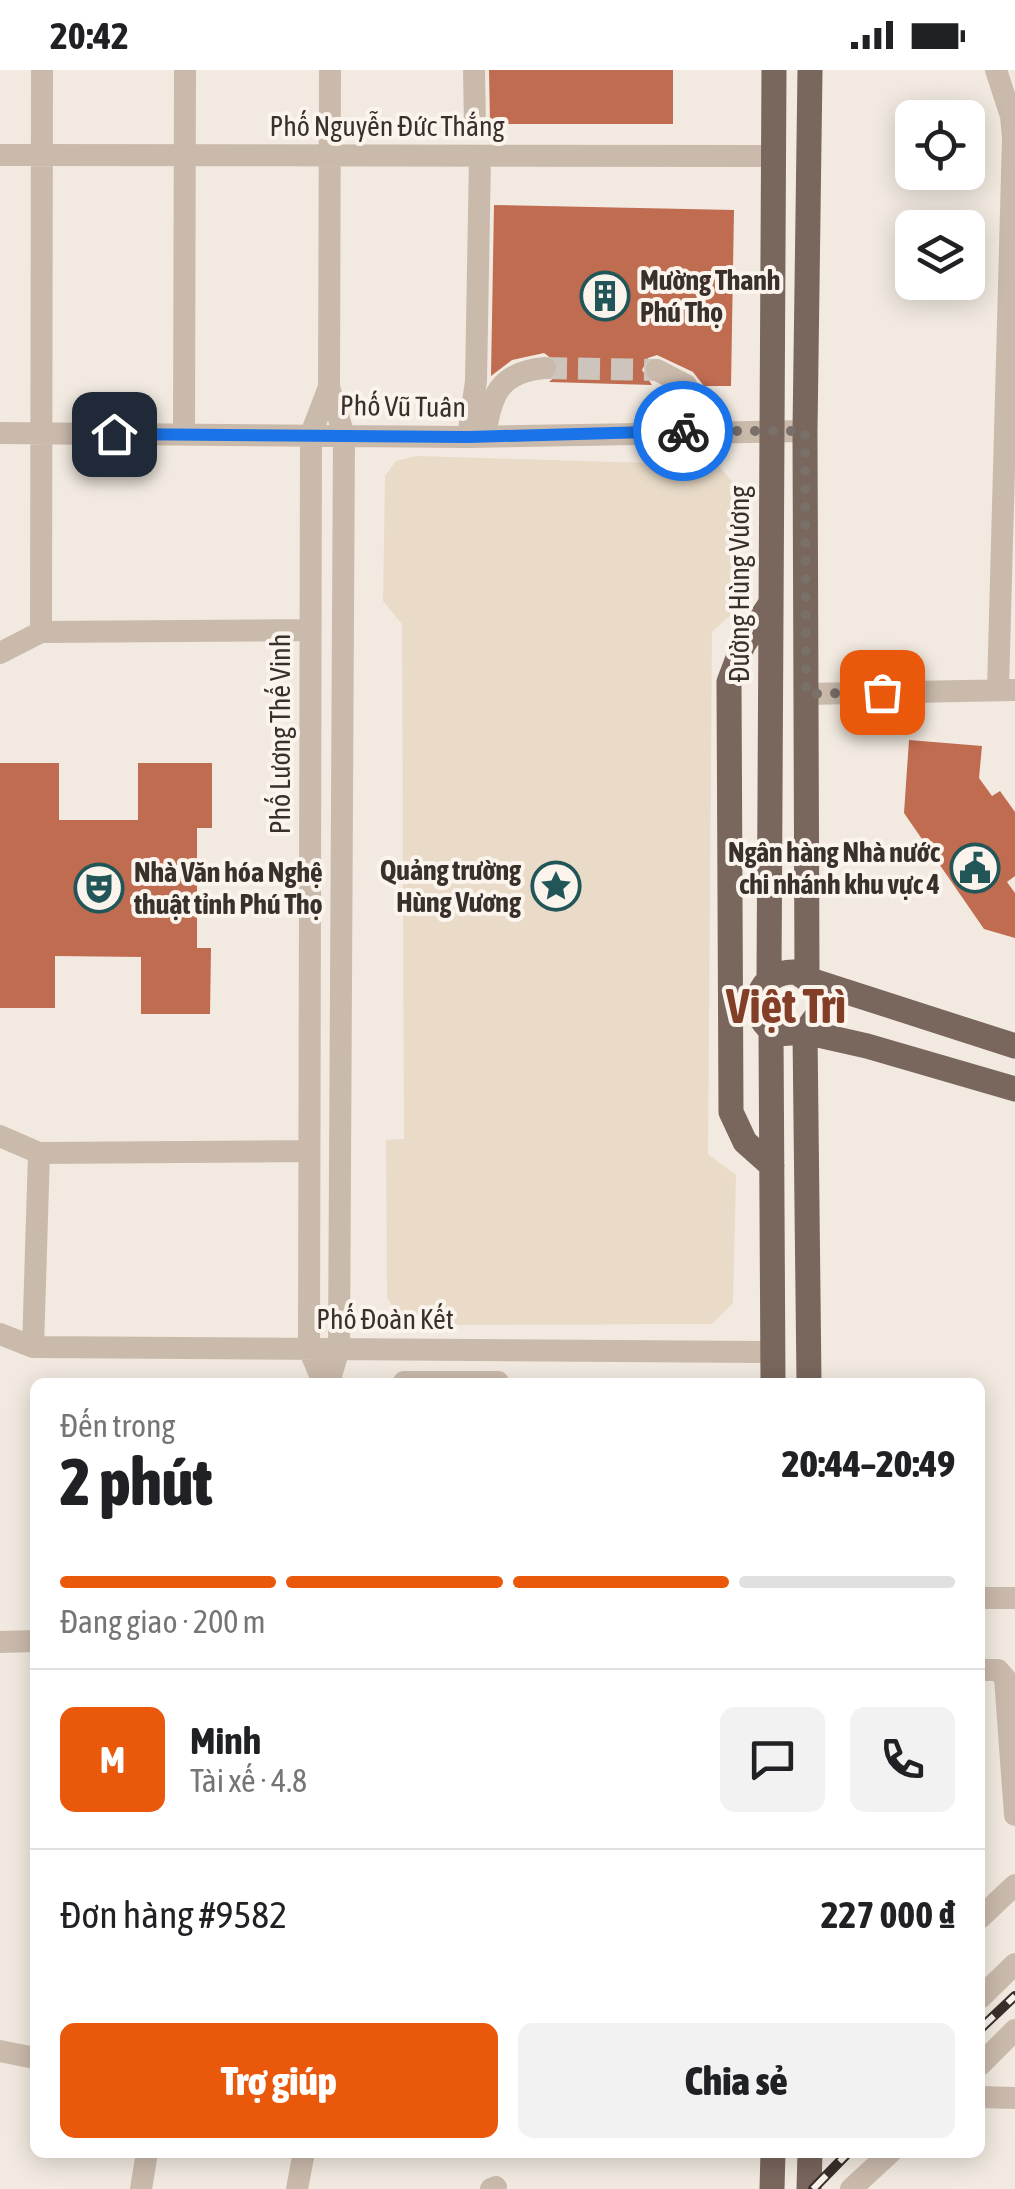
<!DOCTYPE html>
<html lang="vi">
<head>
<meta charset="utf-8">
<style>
  body { margin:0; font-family:"Asap Condensed",sans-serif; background:#f2f2f2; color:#202124; height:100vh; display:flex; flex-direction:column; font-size:38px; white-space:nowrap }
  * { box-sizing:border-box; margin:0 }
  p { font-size:32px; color:#757577 }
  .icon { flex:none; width:55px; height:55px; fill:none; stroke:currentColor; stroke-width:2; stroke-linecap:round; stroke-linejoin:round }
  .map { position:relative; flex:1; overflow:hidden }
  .drawer { position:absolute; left:30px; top:1308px; width:955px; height:780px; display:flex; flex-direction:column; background:#fff; border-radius:15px; box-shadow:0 5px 25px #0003 }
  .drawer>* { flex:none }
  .tools { position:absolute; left:895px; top:30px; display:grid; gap:20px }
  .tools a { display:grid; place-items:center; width:90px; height:90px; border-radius:15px; background:#fff; box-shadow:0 5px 25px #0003; font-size:50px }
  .pin { position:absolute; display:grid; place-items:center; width:85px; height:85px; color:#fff; margin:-42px; border-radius:20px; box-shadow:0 5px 15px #0006 }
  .courier { position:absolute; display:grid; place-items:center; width:100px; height:100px; margin:-50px; border:8px solid #1a73e8; border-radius:50%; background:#fff; color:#222; box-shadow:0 2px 12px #0007 }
  .head em { font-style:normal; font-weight:800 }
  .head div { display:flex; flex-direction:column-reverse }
  .head { display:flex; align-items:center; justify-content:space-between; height:170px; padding:0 30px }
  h1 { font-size:65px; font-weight:800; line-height:75px }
  .bar { display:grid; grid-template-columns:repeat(4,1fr); gap:15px 10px; align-content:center; height:120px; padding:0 30px }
  .bar i { height:12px; border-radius:8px; background:#e0e0e0 }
  .bar .selected { background:#ea580c }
  .bar p { grid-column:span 4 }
  .line { display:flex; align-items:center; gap:25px; padding:0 30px; border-top:2px solid #e0e0e0 }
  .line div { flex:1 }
  .round { display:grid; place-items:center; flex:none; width:105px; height:105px; border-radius:15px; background:#f2f2f2 }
  .button { display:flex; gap:20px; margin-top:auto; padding:20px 30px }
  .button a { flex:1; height:115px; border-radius:15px; background:#ea580c; color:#fff; font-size:40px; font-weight:800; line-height:115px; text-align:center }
  .button a+a { background:#f2f2f2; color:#202124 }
  .status { display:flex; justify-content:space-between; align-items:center; height:70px; padding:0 50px; background:#fff; direction:ltr }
  .status svg { height:28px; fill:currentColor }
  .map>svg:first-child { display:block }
  .plaza { fill:#e9dbc8 }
  .building { fill:#c06c51 }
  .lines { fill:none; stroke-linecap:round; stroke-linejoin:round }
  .minor-tunnel { stroke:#cdc5bc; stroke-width:22; stroke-dasharray:22 11; stroke-linecap:butt }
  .minor { stroke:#cabaac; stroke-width:22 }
  .major { stroke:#79665d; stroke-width:25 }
  .rail-casing { stroke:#392f2b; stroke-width:10 }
  .rail { stroke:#faf4ed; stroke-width:6; stroke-dasharray:19; stroke-linecap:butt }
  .done { stroke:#7a706a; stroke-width:10; stroke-dasharray:0 18 }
  .route { stroke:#1a73e8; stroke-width:12 }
  .labels { text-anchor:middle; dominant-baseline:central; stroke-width:8; stroke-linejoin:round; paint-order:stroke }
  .street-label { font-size:28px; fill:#392f2b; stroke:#faf4ed }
  .poi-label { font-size:28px; font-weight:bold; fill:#392f2b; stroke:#faf4ed; text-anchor:start }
  .town-label { font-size:48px; font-weight:bold; fill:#833e28; stroke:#faf4ed }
</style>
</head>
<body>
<div class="status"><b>20:42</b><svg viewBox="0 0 49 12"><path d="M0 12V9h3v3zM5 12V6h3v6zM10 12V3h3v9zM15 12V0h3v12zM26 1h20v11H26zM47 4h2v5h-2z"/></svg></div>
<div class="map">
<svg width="1015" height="2119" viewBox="0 0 1015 2119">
  <rect width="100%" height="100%" fill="#f2eae0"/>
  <!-- plaza -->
  <path class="plaza" d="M416,386L718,395L737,417L736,540L712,562L708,1084L736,1105L733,1233L712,1254L412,1255L397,1245L387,1227L386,1070L404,1069L402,554L383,531L385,406L396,391Z"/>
  <!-- building -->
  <path class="building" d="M489,0H673V54H490Z
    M494,135L734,140L731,316H704L693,302L657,285L648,288L642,300L652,315L549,312L558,304L560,295L544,283L512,290L491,306Z
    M909,670L982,676L979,708L992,726L1000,721L1015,742V806L1007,812L1015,823V868L984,859L904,743Z
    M0,693H59V750H138V693H212V758H197V878H211L210,944H141V887L55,886V938H0Z"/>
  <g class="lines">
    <!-- minor-tunnel -->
    <path class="minor-tunnel" d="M545,298L657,300"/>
    <!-- minor -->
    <path class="minor" d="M474,0L475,58
      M996,0L1011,46L1013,68L998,619
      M0,85L773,86
      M657,300L686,315L712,360
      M0,363L468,367L805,361
      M184,364L185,0
      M485,366C491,325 499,302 545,298
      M468,367L476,311L480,87
      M41,562L42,0
      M0,583L41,562L310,560
      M806,624L1015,620
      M0,1066L39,1083L309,1081
      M0,1264L33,1277L773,1282
      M33,1277L39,1083
      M323,1312L309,1279L311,364L329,317
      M329,1312L339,1279L344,365L329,317L330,0
      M404,1312H498
      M980,1528H1015
      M0,1572L35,1571
      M980,1600H998L1005,1608L1015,1745
      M980,1848L1015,1815
      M980,1928L1015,1894
      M0,1981L35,1988
      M980,1995L1015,1960
      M980,2027L1015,2028
      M141,2119L147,2082
      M297,2119L304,2082
      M491,2119L496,2117
      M851,2119L891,2082"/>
    <!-- major -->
    <path class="major" d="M769,536L743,575L729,612L731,1042L745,1072L772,1096
      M807,906L805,361L810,0
      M769,908L774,0
      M813,911L1015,976
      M771,961L773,1312
      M805,962L822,939L816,915L796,902C757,900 743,945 777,964L805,962L867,976L1015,1019
      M805,962L809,1312
      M772,2119L773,2082
      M809,2119L810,2082"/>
    <!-- rail casing -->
    <g class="rail-casing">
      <path id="rail" d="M980,1959L1015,1926
        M813,2119L849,2082"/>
    </g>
    <!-- rail -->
    <use href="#rail" class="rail"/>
  </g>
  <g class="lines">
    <!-- done -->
    <path class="done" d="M683,361H805L806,624L882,622"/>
    <!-- route -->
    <path class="route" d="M114,364L468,367L683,361"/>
  </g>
  <!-- icons -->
  <defs>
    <g id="building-ring" transform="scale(2.5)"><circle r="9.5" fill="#faf4ed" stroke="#225558" stroke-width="1.5"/><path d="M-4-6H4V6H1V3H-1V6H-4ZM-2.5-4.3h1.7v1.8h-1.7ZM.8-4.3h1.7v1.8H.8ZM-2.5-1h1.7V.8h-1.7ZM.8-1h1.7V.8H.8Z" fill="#225558"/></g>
    <g id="civic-ring" transform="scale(2.5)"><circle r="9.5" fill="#faf4ed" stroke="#225558" stroke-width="1.5"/><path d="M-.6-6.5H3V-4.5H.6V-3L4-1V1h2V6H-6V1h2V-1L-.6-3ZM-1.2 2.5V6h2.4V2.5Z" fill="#225558"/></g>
    <g id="sight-ring" transform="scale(2.5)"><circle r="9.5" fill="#faf4ed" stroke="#225558" stroke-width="1.5"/><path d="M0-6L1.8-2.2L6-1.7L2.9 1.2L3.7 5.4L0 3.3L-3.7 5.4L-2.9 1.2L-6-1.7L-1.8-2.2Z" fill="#225558"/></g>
    <g id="theatre-ring" transform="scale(2.5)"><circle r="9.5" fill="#faf4ed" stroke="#225558" stroke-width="1.5"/><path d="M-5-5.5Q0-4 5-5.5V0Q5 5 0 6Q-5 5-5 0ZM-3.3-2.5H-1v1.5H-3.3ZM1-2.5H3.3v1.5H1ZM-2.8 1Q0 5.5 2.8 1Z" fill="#225558"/></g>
  </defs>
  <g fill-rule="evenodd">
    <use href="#building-ring" x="605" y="226"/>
    <use href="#civic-ring" x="975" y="798"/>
    <use href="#sight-ring" x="556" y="816"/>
    <use href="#theatre-ring" x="99" y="818"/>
  </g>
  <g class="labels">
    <!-- street labels -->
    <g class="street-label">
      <text x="387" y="56">Phố Nguyễn Đức Thắng</text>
      <text transform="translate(403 336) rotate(1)">Phố Vũ Tuân</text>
      <text transform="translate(739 514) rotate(-90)">Đường Hùng Vương</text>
      <text transform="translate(280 664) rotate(-90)">Phố Lương Thế Vinh</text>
      <text x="385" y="1249">Phố Đoàn Kết</text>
    </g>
    <!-- poi labels -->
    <g class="poi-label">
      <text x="640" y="210">Mường Thanh<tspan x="640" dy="32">Phú Thọ</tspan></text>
      <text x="940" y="782" text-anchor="end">Ngân hàng Nhà nước<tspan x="940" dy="32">chi nhánh khu vực 4</tspan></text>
      <text x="521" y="800" text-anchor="end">Quảng trường<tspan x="521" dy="32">Hùng Vương</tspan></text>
      <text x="134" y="802">Nhà Văn hóa Nghệ<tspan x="134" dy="32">thuật tỉnh Phú Thọ</tspan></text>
    </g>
    <!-- town labels -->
    <g class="town-label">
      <text x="786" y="935">Việt Trì</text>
    </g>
  </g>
</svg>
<div class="tools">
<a><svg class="icon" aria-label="locate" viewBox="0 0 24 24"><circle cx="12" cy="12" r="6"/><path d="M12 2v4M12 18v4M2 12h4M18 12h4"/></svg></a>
<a><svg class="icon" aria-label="layers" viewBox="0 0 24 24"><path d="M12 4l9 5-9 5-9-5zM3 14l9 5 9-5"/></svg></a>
</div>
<div class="pin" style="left:882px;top:622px;background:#ea580c"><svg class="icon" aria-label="bag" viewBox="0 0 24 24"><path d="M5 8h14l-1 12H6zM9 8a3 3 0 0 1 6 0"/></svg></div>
<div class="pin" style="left:114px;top:364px;background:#1f2937"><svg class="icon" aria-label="home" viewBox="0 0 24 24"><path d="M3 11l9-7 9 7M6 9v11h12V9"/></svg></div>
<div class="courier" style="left:683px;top:361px"><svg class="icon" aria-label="bike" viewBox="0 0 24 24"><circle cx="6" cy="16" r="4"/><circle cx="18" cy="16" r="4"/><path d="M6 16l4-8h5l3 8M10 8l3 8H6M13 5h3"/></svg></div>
<section class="drawer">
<div class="head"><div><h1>2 phút</h1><p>Đến trong</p></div><em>20:44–20:49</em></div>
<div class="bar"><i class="selected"></i><i class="selected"></i><i class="selected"></i><i></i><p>Đang giao · 200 m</p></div>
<div class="line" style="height:180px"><b class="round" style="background:#ea580c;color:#fff">M</b><div><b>Minh</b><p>Tài xế · 4.8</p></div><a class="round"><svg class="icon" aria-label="chat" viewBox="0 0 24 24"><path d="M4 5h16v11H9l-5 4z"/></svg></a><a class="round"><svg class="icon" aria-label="phone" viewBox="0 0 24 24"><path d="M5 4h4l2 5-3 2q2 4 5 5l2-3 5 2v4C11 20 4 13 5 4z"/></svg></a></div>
<div class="line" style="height:130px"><div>Đơn hàng #9582</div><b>227 000 ₫</b></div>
<div class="button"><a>Trợ giúp</a><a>Chia sẻ</a></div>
</section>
</div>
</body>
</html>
